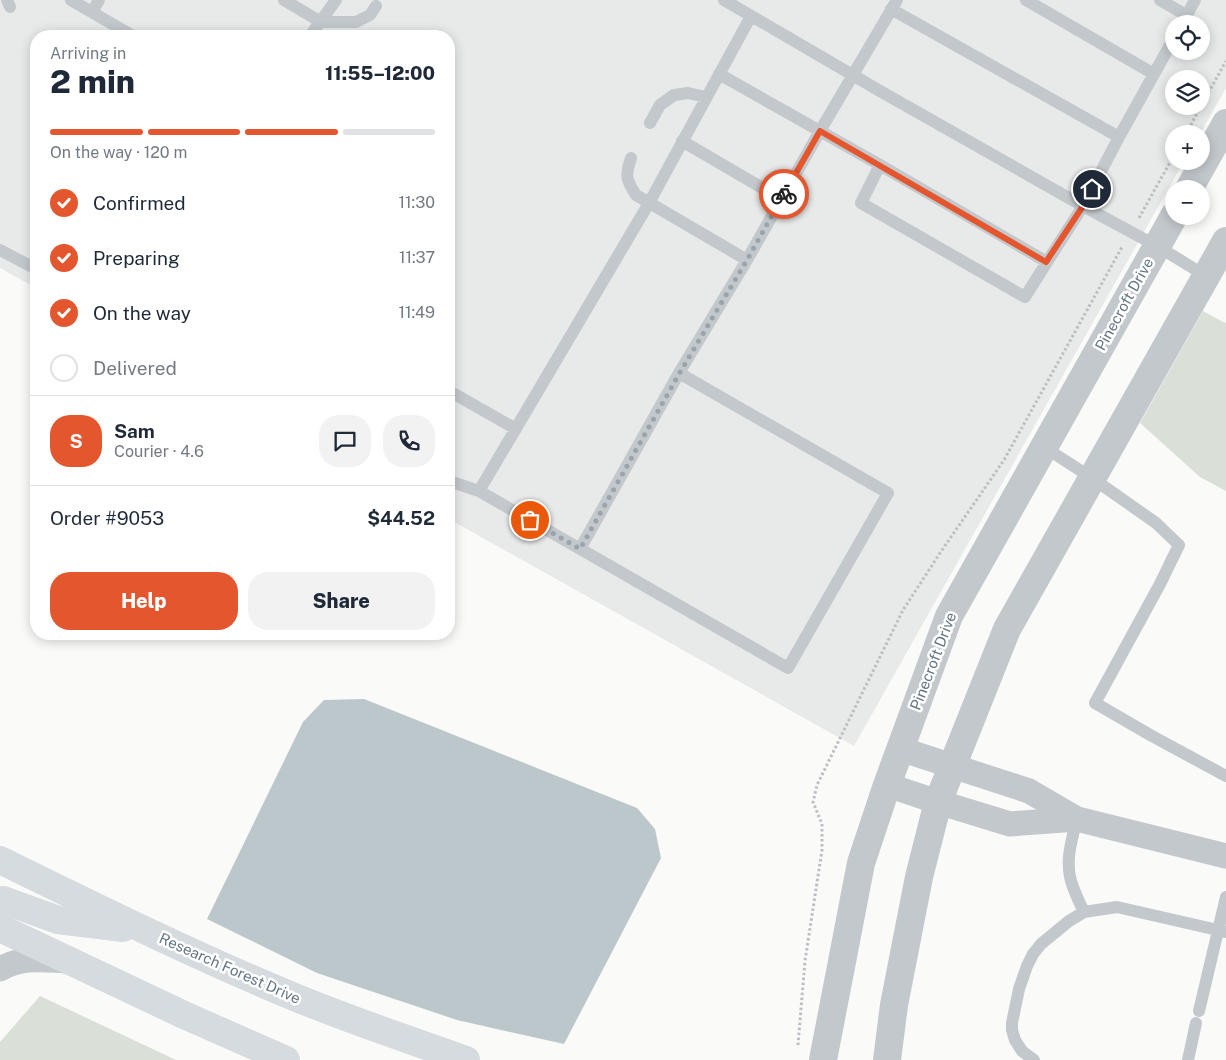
<!DOCTYPE html>
<html lang="en">
<head>
<meta charset="utf-8">
<style>
  body { margin:0; font-family:"Public Sans",sans-serif; background:#f2f2f3; color:#1f2937; height:100vh; display:flex; flex-direction:column; font-size:19px; white-space:nowrap }
  * { box-sizing:border-box; margin:0 }
  p { font-size:16px; color:#747a83 }
  .icon { flex:none; width:28px; height:28px; fill:none; stroke:currentColor; stroke-width:2; stroke-linecap:round; stroke-linejoin:round }
  .map { position:relative; flex:1; overflow:hidden }
  .sheet { position:absolute; left:30px; top:30px; width:425px; height:610px; display:flex; flex-direction:column; background:#fff; border-radius:20px; box-shadow:0 2px 12px #0003 }
  .sheet>* { flex:none }
  .tools { position:absolute; left:1165px; top:15px; display:grid; gap:10px }
  .tools a { display:grid; place-items:center; width:45px; height:45px; border-radius:50%; background:#fff; box-shadow:0 2px 12px #0003; font-size:25px }
  .pin { position:absolute; display:grid; place-items:center; width:42px; height:42px; color:#fff; margin:-21px; border:2px solid #fff; border-radius:50%; box-shadow:0 1px 5px #0007 }
  .courier { position:absolute; display:grid; place-items:center; width:50px; height:50px; margin:-25px; border:4px solid #e4572e; border-radius:50%; background:#fff; color:#222; box-shadow:0 1px 6px #0007 }
  .head em { font-style:normal; font-weight:800 }
  .head div { display:flex; flex-direction:column-reverse }
  .head { display:flex; align-items:center; justify-content:space-between; height:85px; padding:0 20px }
  h1 { font-size:32px; font-weight:800; line-height:38px }
  .bar { display:grid; grid-template-columns:repeat(4,1fr); gap:8px 5px; align-content:center; height:60px; padding:0 20px }
  .bar i { height:6px; border-radius:4px; background:#e0e1e3 }
  .bar .on { background:#e4572e }
  .bar p { grid-column:span 4 }
  .line { display:flex; align-items:center; gap:12px; padding:0 20px; border-top:1px solid #e0e1e3 }
  .line div { flex:1 }
  .round { display:grid; place-items:center; flex:none; width:52px; height:52px; border-radius:20px; background:#f2f2f3 }
  ol { padding:0 20px; list-style:none }
  li { display:flex; align-items:center; gap:15px; height:55px }
  li p { margin-inline-start:auto }
  li .icon { padding:5px; border-radius:50%; background:#e4572e; color:#fff; stroke-width:4 }
  li:last-child { color:#747a83 }
  li i { width:28px; height:28px; border:2px solid #e0e1e3; border-radius:50% }
  .cta { display:flex; gap:10px; margin-top:auto; padding:10px 20px }
  .cta a { flex:1; height:58px; border-radius:20px; background:#e4572e; color:#fff; font-size:20px; font-weight:800; line-height:58px; text-align:center }
  .cta a+a { background:#f2f2f3; color:#1f2937 }
  .map>svg:first-child { display:block }
  .built { fill:#e8e9e9; fill-rule:evenodd }
  .green { fill:#dadfd7 }
  .water { fill:#bbc7cb }
  .lines { fill:none; stroke-linecap:round; stroke-linejoin:round }
  .path { stroke:#bbbfc2; stroke-width:3; stroke-dasharray:2.5 2.5; stroke-linecap:butt }
  .service { stroke:#c3c8cc; stroke-width:12 }
  .minor { stroke:#c3c8cc; stroke-width:25 }
  .tertiary { stroke:#c3c8cc; stroke-width:28 }
  .secondary { stroke:#d6dbdf; stroke-width:28 }
  .done { stroke:#99a4ac; stroke-width:5; stroke-dasharray:0 9 }
  .route { stroke:#e4572e; stroke-width:6 }
  .labels { text-anchor:middle; dominant-baseline:central; stroke-width:5; stroke-linejoin:round; paint-order:stroke }
  .street-label { font-size:15px; fill:#657683; stroke:#fff }
</style>
</head>
<body>
<div class="map">
<svg width="1226" height="1060" viewBox="0 0 1226 1060">
  <rect width="100%" height="100%" fill="#fafaf8"/>
  <!-- built -->
  <path class="built" d="M0,0H1226V88L1200,134H1174V161H1184L854,746L449,519V36H36V288L0,268ZM1174,24H1201V51H1174ZM1174,79H1201V106H1174Z"/>
  <!-- green -->
  <path class="green" d="M1203,311L1225,323L1226,322V491L1200,477L1140,423Z
    M40,996L176,1060H0V1042Z"/>
  <!-- water -->
  <path class="water" d="M364,699L637,808L655,829L661,858L564,1044L457,1020L317,973L207,919L303,722L324,700Z"/>
  <g class="lines">
    <!-- path -->
    <path class="path" d="M1201,106L1226,61
      M1186,134L1201,106
      M1139,218L1174,155
      M798,1045L805,961L822,850V824L813,802L817,785L903,610L940,553L1004,460L1122,247"/>
    <!-- service -->
    <path class="service" d="M7,0L10,7
      M71,0L133,36
      M284,0L321,22H356L370,15L376,6
      M724,0L880,91L1083,206L1157,246L1206,276
      M897,0L820,131L880,165L861,203L1025,297L1047,262L1083,206L1119,137L1174,38
      M1026,0L1154,74
      M1160,0L1186,15
      M891,9L1119,137
      M92,12L99,0
      M1182,24L1195,0
      M310,36L336,0
      M650,123L660,105L674,95L688,93L706,97
      M682,141L781,199
      M631,158C625,176 626,180 636,195L747,260
      M880,165L1047,262
      M0,250L36,269
      M451,392L516,429
      M1044,447L1092,478L1156,523L1179,545L1160,584L1095,703L1152,736L1226,776
      M449,481L479,491L788,668L888,493L679,373
      M479,491L649,203L751,16
      M580,549L679,373L747,260L820,131L719,74
      M1077,819C1071,842 1064,864 1073,887C1076,895 1080,904 1084,912
      M1199,1011L1226,897
      M1034,1060L1022,1051L1015,1040L1012,1030V1023L1019,989L1027,966L1033,954L1041,944L1069,921L1084,912L1117,907L1226,932
      M1188,1060L1196,1023"/>
    <!-- minor -->
    <path class="minor" d="M900,749L1029,791L1077,819L1226,856
      M887,785L938,802L1010,824L1077,819
      M0,969C22,956 44,960 68,961"/>
    <!-- tertiary -->
    <path class="tertiary" d="M1189,189L1226,123
      M823,1060L861,863L887,785L949,616L1174,216
      M887,1060L894,1005L919,877L938,802L1007,629L1226,241"/>
    <!-- secondary -->
    <path class="secondary" d="M0,860C96,907 193,955 292,996C349,1020 408,1039 466,1060
      M0,901L3,900L58,920L123,928
      M0,928L184,1015L286,1060"/>
  </g>
  <g class="lines">
    <!-- done -->
    <path class="done" d="M530,520L580,549L679,374L747,260L784,194"/>
    <!-- route -->
    <path class="route" d="M784,194L820,131L1046,262L1083,206L1092,189"/>
  </g>
  <g class="labels">
    <!-- street labels -->
    <g class="street-label">
      <text transform="translate(1124 304) rotate(-61)">Pinecroft Drive</text>
      <text transform="translate(933 661) rotate(-69)">Pinecroft Drive</text>
      <text transform="translate(230 968) rotate(24)">Research Forest Drive</text>
    </g>
  </g>
</svg>
<div class="tools">
<a><svg class="icon" aria-label="locate" viewBox="0 0 24 24"><circle cx="12" cy="12" r="6"/><path d="M12 2v4M12 18v4M2 12h4M18 12h4"/></svg></a>
<a><svg class="icon" aria-label="layers" viewBox="0 0 24 24"><path d="M12 4l9 5-9 5-9-5zM3 14l9 5 9-5"/></svg></a>
<a>+</a>
<a>−</a>
</div>
<div class="pin" style="left:530px;top:520px;background:#ea580c"><svg class="icon" aria-label="bag" viewBox="0 0 24 24"><path d="M5 8h14l-1 12H6zM9 8a3 3 0 0 1 6 0"/></svg></div>
<div class="pin" style="left:1092px;top:189px;background:#1f2937"><svg class="icon" aria-label="home" viewBox="0 0 24 24"><path d="M3 11l9-7 9 7M6 9v11h12V9"/></svg></div>
<div class="courier" style="left:784px;top:194px"><svg class="icon" aria-label="bike" viewBox="0 0 24 24"><circle cx="6" cy="16" r="4"/><circle cx="18" cy="16" r="4"/><path d="M6 16l4-8h5l3 8M10 8l3 8H6M13 5h3"/></svg></div>
<section class="sheet">
<div class="head"><div><h1>2 min</h1><p>Arriving in</p></div><em>11:55–12:00</em></div>
<div class="bar"><i class="on"></i><i class="on"></i><i class="on"></i><i></i><p>On the way · 120 m</p></div>
<ol>
<li><svg class="icon" aria-label="check" viewBox="0 0 24 24"><path d="M5 12l5 5 9-10"/></svg>Confirmed<p>11:30</p></li>
<li><svg class="icon" aria-label="check" viewBox="0 0 24 24"><path d="M5 12l5 5 9-10"/></svg>Preparing<p>11:37</p></li>
<li><svg class="icon" aria-label="check" viewBox="0 0 24 24"><path d="M5 12l5 5 9-10"/></svg>On the way<p>11:49</p></li>
<li><i></i>Delivered</li>
</ol>
<div class="line" style="height:90px"><b class="round" style="background:#e4572e;color:#fff">S</b><div><b>Sam</b><p>Courier · 4.6</p></div><a class="round"><svg class="icon" aria-label="chat" viewBox="0 0 24 24"><path d="M4 5h16v11H9l-5 4z"/></svg></a><a class="round"><svg class="icon" aria-label="phone" viewBox="0 0 24 24"><path d="M5 4h4l2 5-3 2q2 4 5 5l2-3 5 2v4C11 20 4 13 5 4z"/></svg></a></div>
<div class="line" style="height:65px"><div>Order #9053</div><b>$44.52</b></div>
<div class="cta"><a>Help</a><a>Share</a></div>
</section>
</div>
</body>
</html>
